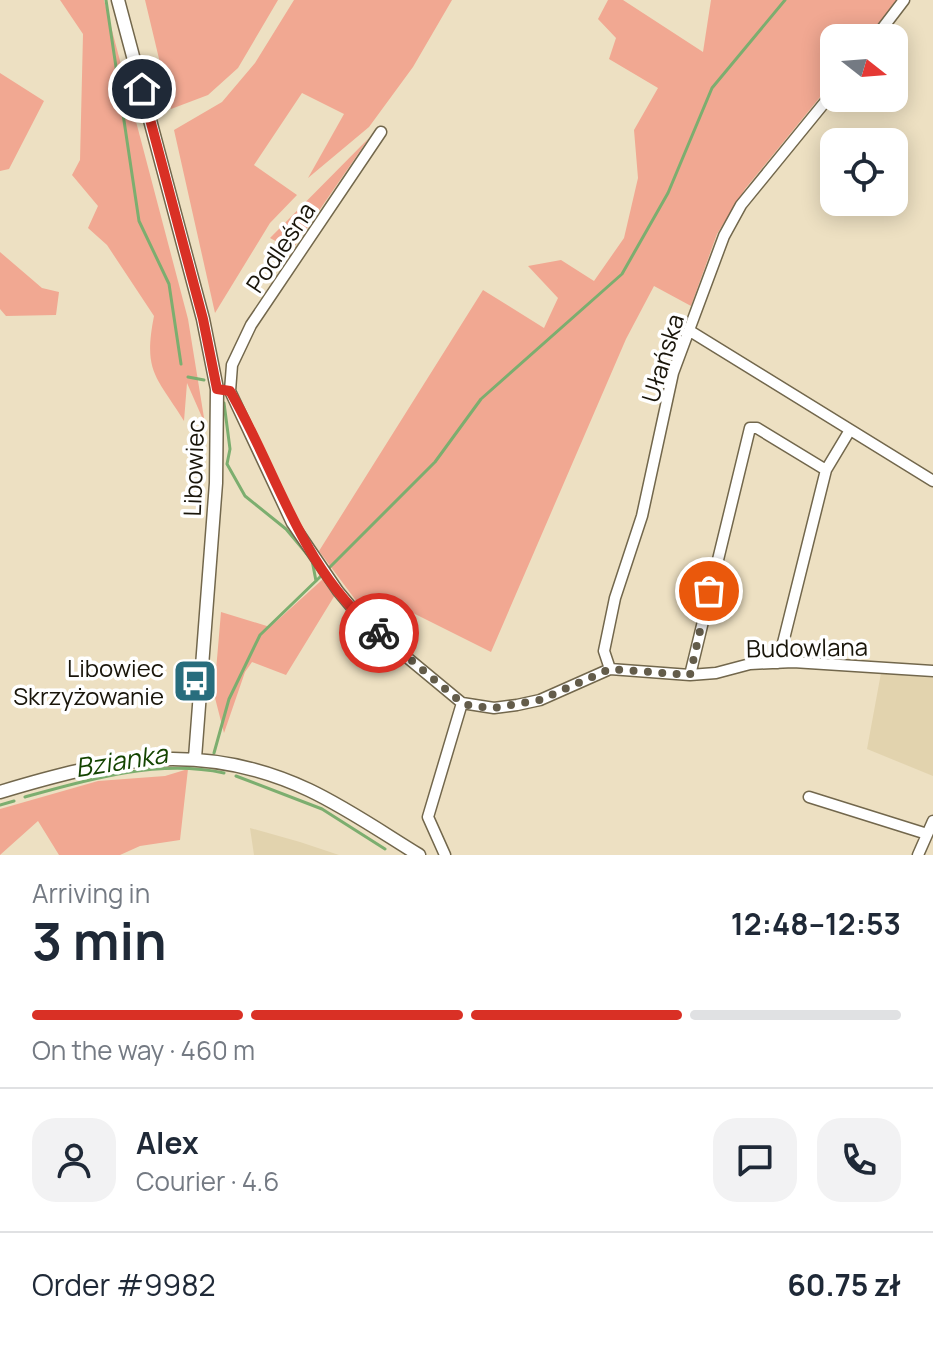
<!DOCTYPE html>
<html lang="en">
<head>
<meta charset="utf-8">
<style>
  body { margin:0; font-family:Manrope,sans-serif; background:#f2f2f3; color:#1f2937; height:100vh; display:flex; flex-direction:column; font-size:30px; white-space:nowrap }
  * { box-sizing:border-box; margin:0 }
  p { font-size:26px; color:#747a83 }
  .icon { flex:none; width:44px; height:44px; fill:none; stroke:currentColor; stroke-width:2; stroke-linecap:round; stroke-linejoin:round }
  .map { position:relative; height:855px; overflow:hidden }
  .drawer { display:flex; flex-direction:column; background:#fff; flex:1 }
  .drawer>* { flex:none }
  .needle { width:52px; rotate:107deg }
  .controls { position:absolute; left:820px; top:24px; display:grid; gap:16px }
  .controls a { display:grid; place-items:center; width:88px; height:88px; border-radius:16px; background:#fff; box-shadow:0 4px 20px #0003; font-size:40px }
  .pin { position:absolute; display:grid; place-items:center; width:68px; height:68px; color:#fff; margin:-34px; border:4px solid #fff; border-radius:50%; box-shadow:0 2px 8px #0007 }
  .courier { position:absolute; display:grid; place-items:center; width:80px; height:80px; margin:-40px; border:6px solid #d93025; border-radius:50%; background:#fff; color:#222; box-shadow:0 2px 10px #0007 }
  .head em { font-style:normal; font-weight:700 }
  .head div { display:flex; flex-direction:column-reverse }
  .head { display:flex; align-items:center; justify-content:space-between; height:136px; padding:0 32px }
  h1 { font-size:52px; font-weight:700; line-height:60px }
  .bar { display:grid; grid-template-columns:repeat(4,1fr); gap:12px 8px; align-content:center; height:96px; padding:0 32px }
  .bar i { height:10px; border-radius:6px; background:#e0e1e3 }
  .bar .selected { background:#d93025 }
  .bar p { grid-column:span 4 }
  .line { display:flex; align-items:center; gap:20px; padding:0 32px; border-top:2px solid #e0e1e3 }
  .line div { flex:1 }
  .round { display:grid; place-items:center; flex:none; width:84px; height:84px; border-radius:24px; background:#f2f2f3 }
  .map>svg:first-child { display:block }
  .built { fill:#e2d3ae }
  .green { fill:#f1a892 }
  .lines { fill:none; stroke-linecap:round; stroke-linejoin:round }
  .stream { stroke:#7cae6f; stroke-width:3 }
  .minor-casing { stroke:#72674c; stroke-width:13 }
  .tertiary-casing { stroke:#72674c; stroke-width:15 }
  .minor { stroke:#fff; stroke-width:10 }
  .tertiary { stroke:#fff; stroke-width:12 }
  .done { stroke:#635c4a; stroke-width:8; stroke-dasharray:0 14.4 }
  .route { stroke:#d93025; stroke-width:10 }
  .labels { text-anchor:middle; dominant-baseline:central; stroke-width:7; stroke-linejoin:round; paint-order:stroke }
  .street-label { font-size:24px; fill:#19150a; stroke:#fff }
  .poi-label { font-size:24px; fill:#19150a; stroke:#fff; text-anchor:end }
  .water-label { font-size:26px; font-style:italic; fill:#134400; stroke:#fff }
</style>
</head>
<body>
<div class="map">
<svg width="933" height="855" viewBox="0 0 933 855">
  <rect width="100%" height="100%" fill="#ede0c2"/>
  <!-- built -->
  <path class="built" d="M881,673L933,678V776L867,749Z
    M250,828L300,842L339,855H254Z"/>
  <!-- green -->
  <path class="green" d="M60,0H104L188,319L205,424L187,383L184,421C156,376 143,372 154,316L107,245L88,228L98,206L72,175L80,160L83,34Z
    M145,0H278L238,68L208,95L171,109Z
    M294,0H452L413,67L369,127L308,178L344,114L302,93L254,165L297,195L270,223L215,313L174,130L222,102L255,63Z
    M608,0H623L703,52L711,0H898L868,38H834V80L745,189L717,234L691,306L654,286L626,339L491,652L405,609L388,635L360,606L319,551L483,290L544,328L558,298L528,266L561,260L594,281L624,238L638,178L634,130L658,88L609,59L616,38L598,19Z
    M0,73L44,101L9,169L0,171Z
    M369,138L292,250L270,238Z
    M0,252L42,288L59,292L56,315L6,316L0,309Z
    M323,579L335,595L286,675L252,662L245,672L224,733L214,694L221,612L270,627Z
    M188,769L180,840L140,846L120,855H59L38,821L0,855V809L98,781L165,776Z"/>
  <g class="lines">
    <!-- stream -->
    <path class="stream" d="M106,0L139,221L169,284L181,364
      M188,377L204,380
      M224,403L230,449L227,464L245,496L286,529L307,554
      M312,560L316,581
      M329,568L435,462L481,399L622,274L668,193L712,88L785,0
      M214,753L229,699L260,635L321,576
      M236,776L322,809L385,849
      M25,797C89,779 158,759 224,773
      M0,805L14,801"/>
    <!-- minor casing -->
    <g class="minor-casing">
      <path id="minor" d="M875,38L904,0
        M690,331L933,481
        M230,391L292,523L338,591L363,621L462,703L494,708L517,705L540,700L610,669L690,675L716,673L750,664L793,662L933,671
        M230,391L232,365L251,325L381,132
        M826,470L850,430
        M610,669L604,651L615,598L642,516L673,373L724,236L741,205L834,91
        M690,675L750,428H757L826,470L778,663
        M809,797L927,834
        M445,855L428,817L462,703
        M918,855L933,821"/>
    </g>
    <!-- tertiary casing -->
    <g class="tertiary-casing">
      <path id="tertiary" d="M118,0L203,319L217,389L216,483L195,758
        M0,792C109,759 201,739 309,790C347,808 383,833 419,855"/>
    </g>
    <!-- minor -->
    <use href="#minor" class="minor"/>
    <!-- tertiary -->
    <use href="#tertiary" class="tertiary"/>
  </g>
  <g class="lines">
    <!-- done -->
    <path class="done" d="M379,633L462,703L471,706L494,708L540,700L610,669L690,675L709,591"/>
    <!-- route -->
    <path class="route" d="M142,89L203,319L217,389L230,391C278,473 301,571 379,633"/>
  </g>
  <!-- icons -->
  <defs>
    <g id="bus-square" transform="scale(2.3)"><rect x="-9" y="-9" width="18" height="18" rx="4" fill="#286d7d" stroke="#fff"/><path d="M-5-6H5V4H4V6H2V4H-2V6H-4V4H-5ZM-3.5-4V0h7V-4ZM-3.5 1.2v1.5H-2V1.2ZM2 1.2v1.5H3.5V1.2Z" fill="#fff"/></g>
  </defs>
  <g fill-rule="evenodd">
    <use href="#bus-square" x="195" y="681"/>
  </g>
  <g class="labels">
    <!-- street labels -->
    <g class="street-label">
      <text transform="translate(280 247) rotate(-56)">Podleśna</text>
      <text transform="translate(662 358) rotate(-73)">Ułańska</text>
      <text transform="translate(193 468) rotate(-88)">Libowiec</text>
      <text transform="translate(807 647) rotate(-1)">Budowlana</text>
    </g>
    <!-- poi labels -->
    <g class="poi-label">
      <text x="164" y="667">Libowiec<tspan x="164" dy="28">Skrzyżowanie</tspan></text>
    </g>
    <!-- water labels -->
    <g class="water-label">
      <text transform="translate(121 760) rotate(-9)">Bzianka</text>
    </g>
  </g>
</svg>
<div class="controls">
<a><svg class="needle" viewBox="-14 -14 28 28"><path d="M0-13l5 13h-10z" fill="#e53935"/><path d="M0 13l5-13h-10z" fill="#747a83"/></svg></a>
<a><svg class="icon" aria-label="locate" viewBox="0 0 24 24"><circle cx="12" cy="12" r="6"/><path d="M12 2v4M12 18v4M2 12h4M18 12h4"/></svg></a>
</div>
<div class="pin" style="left:709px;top:591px;background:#ea580c"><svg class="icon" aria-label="bag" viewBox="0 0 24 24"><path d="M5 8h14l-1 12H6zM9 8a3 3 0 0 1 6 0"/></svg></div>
<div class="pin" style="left:142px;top:89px;background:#1f2937"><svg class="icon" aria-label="home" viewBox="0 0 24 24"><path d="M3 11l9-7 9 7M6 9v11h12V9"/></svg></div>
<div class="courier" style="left:379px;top:633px"><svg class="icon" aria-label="bike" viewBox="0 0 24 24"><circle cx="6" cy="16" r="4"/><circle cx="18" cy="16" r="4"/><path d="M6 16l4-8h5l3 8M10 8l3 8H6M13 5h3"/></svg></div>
</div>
<section class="drawer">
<div class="head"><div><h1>3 min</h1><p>Arriving in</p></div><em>12:48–12:53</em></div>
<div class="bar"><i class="selected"></i><i class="selected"></i><i class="selected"></i><i></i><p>On the way · 460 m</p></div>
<div class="line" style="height:144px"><a class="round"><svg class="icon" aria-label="person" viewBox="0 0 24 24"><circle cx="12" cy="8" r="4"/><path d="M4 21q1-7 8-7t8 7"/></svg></a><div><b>Alex</b><p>Courier · 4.6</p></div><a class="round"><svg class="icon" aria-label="chat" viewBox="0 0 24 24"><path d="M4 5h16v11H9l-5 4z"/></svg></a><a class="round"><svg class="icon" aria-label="phone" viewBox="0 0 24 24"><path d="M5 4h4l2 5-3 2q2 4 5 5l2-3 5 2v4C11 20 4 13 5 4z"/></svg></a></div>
<div class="line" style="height:104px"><div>Order #9982</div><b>60.75 zł</b></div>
</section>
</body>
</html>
